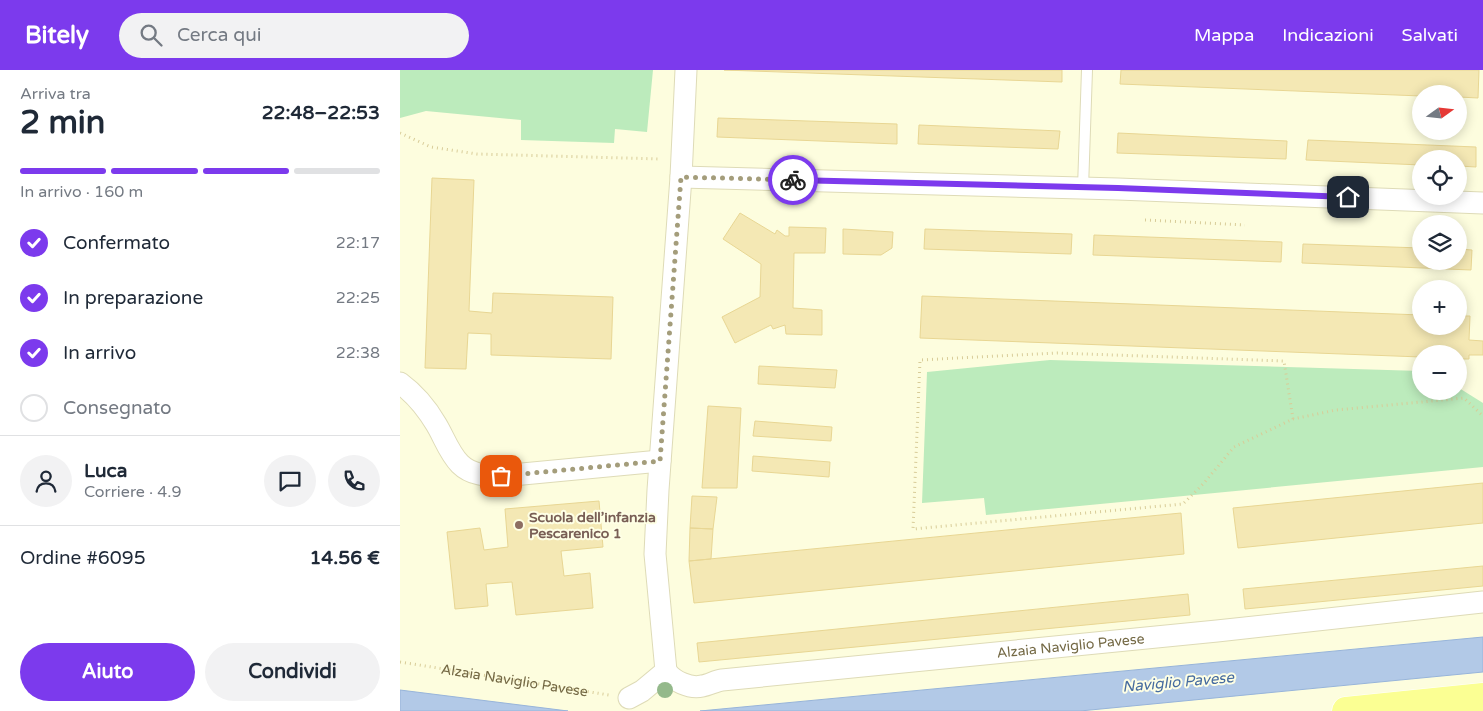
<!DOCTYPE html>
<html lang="it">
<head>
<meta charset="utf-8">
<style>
  body { margin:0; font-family:"Varela Round",sans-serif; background:#f2f2f3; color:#1f2937; height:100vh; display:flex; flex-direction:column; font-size:19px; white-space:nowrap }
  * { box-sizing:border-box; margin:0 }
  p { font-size:16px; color:#747a83 }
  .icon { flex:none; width:28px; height:28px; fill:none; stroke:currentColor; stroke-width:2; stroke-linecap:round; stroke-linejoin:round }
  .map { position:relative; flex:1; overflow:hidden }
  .side { display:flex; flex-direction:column; background:#fff; width:400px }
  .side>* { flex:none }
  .needle { width:32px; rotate:75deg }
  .controls { position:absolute; left:1012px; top:15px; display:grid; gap:10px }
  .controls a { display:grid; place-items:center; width:55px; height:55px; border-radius:50%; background:#fff; box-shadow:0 2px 12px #0003; font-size:25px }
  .pin { position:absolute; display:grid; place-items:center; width:42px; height:42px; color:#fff; margin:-21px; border-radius:10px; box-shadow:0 2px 8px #0006 }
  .courier { position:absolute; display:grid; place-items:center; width:50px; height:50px; margin:-25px; border:4px solid #7c3aed; border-radius:50%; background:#fff; color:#222; box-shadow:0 1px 6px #0007 }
  .head em { font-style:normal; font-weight:800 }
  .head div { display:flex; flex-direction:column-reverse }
  .head { display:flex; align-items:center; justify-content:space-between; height:85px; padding:0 20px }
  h1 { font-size:32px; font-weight:800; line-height:38px }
  .bar { display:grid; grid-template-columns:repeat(4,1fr); gap:8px 5px; align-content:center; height:60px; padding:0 20px }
  .bar i { height:6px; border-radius:4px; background:#e0e1e3 }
  .bar .on { background:#7c3aed }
  .bar p { grid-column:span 4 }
  .line { display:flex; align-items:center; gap:12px; padding:0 20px; border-top:1px solid #e0e1e3 }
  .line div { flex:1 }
  .round { display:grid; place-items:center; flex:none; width:52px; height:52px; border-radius:26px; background:#f2f2f3 }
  ol { padding:0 20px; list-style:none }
  li { display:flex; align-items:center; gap:15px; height:55px }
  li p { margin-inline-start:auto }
  li .icon { padding:5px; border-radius:50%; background:#7c3aed; color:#fff; stroke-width:4 }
  li:last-child { color:#747a83 }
  li i { width:28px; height:28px; border:2px solid #e0e1e3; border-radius:50% }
  .cta { display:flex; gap:10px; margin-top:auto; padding:10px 20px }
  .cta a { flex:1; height:58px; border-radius:30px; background:#7c3aed; color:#fff; font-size:20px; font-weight:800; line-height:58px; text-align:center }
  .cta a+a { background:#f2f2f3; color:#1f2937 }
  header { display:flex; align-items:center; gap:30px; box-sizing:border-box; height:70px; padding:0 25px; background:#7c3aed; color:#fff }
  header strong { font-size:24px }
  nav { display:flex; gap:28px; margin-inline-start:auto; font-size:18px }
  .search { width:350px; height:45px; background:#f2f2f3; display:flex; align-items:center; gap:12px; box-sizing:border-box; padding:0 18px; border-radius:28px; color:#747a83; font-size:19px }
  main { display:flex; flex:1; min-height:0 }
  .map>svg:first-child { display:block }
  .green { fill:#bcebbc }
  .water { fill:#b2c9e7; stroke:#97b4da }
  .building { fill:#f4e8b4; stroke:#e8d693 }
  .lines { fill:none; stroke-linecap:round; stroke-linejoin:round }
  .lane-casing { stroke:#dedbb7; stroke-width:12 }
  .street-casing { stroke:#dedbb7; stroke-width:23 }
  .primary-casing { stroke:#fff; stroke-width:29 }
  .path { stroke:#d8cc98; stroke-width:3; stroke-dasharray:1 4; stroke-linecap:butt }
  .lane { stroke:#fff; stroke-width:10 }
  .street { stroke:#fff; stroke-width:21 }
  .primary { stroke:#fbff93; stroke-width:28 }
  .tree { fill:#94b98b }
  .done { stroke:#a49d7b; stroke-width:5; stroke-dasharray:0 9 }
  .route { stroke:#7c3aed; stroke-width:6 }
  .education-dot { fill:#8d6e63; stroke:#feffe5; stroke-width:2 }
  .labels { text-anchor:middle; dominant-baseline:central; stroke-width:4; stroke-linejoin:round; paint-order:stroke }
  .education-label { font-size:14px; font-weight:bold; fill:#785e54; stroke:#feffe5; text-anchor:start }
  .street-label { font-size:14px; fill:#746945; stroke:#feffe5 }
  .water-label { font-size:15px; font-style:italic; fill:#456b9f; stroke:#feffe5 }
</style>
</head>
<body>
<header>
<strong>Bitely</strong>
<div class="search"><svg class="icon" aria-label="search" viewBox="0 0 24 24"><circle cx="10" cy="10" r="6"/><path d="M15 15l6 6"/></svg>Cerca qui</div>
<nav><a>Mappa</a><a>Indicazioni</a><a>Salvati</a></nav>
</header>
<main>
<section class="side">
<div class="head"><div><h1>2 min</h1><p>Arriva tra</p></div><em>22:48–22:53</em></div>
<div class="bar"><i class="on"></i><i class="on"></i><i class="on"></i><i></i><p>In arrivo · 160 m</p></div>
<ol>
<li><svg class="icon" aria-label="check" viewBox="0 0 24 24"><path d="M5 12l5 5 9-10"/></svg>Confermato<p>22:17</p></li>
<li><svg class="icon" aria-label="check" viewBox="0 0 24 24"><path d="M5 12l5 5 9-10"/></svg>In preparazione<p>22:25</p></li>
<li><svg class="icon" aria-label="check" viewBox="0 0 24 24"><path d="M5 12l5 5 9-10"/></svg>In arrivo<p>22:38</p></li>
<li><i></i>Consegnato</li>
</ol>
<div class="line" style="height:90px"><a class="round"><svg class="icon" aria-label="person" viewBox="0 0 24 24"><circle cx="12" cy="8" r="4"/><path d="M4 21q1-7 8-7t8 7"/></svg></a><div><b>Luca</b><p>Corriere · 4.9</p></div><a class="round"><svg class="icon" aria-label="chat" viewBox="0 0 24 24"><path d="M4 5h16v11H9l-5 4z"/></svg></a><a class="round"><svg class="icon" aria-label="phone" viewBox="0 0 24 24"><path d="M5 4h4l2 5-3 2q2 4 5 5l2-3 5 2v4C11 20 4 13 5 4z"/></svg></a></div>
<div class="line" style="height:65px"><div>Ordine #6095</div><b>14.56 €</b></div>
<div class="cta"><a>Aiuto</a><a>Condividi</a></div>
</section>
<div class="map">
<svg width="1083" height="641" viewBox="0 0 1083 641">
  <rect width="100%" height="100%" fill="#fdfdde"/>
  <!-- green -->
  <path class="green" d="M0,0H253L247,62L215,59L214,73L121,70V50L26,41L0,48Z
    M650,290L1021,301V321H1059V318L1083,333V397L586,445L584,428L522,433L527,302Z"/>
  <!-- water -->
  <path class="water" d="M1083,567V602L680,641H300Z
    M0,620L168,641H0Z"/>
  <!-- building -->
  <path class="building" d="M324,0H662V12Z
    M721,0H1079L1078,28L1059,27V24H1021V26L720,14Z
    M318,48L497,54V74L317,67Z
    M519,55L660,61L658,79L518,74Z
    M718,63L887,71L886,89L717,83Z
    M908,70L1076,77V97L1059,96V89H1021V95L906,90Z
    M32,108L74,110L69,241L92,243L93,223L213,227L211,289L91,285V264L68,263L66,299L25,298Z
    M340,143L375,164L377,160L385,166H389V157L426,158L425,183H394L393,238L422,240V265L386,264L385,255L373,259L371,255L335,273L322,247L360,227L361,194L323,169Z
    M443,159L493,162L492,178L481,185L443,184Z
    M525,159L672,164L671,184L524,179Z
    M694,165L882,172L881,192L693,185Z
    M903,174L1021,178V191H1059V179L1072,180L1071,200L902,193Z
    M522,226L1021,245V256H1059V246H1070L1069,270L1083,271V285H1069V289H1059V284H1021V287L520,268Z
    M359,296L437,300L435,318L358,314Z
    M308,336L341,338L337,418H302Z
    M355,351L432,357L431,371L353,366Z
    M353,386L430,392L429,407L352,401Z
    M1083,413V453L838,478L833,438Z
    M292,426L317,427L313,459L290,458Z
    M199,431L203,477L161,481L164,506L190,503L193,538L116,545L112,512L86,514L88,536L55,539L47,462L80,458L84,480L108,477L105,439Z
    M781,443L784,484L294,533L289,491Z
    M290,458L313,459L311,489L289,491Z
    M1083,496V516L845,539L843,519Z
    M788,524L790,545L299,592L297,573Z"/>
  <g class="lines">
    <!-- lane casing -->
    <g class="lane-casing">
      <path id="lane" d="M683,118L687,0"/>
    </g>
    <!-- street casing -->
    <g class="street-casing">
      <g id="street">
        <path d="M281,107L718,119L1083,133"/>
        <path d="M0,313C15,324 26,337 36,354C44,367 49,383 60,394C71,405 87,406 101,406L260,391"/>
        <path id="s2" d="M266,601C273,611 290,619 302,616C309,615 315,611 322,610L817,561L1083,532"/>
        <path d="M266,601L255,484L258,420L281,107L286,0"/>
        <path d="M229,628L242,621L266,601"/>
      </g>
    </g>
    <!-- primary casing -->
    <g class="primary-casing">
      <path id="primary" d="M946,641L1083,627"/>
    </g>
    <!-- path -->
    <g class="path">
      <path d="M0,63L31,77L77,84L261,89"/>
      <path d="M745,150L845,155"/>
      <path d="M893,349L884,291L657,283L520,290L513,459L783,434L804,413L834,377L893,349L936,340L1064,328L1083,346"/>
      <path id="s1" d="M0,592L209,625"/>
    </g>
    <!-- lane -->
    <use href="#lane" class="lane"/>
    <!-- street -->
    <use href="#street" class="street"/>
    <!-- primary -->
    <use href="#primary" class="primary"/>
  </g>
  <!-- trees -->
  <circle class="tree" cx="265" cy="620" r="8"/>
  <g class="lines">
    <!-- done -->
    <path class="done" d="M101,406L260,391L281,107L393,110"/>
    <!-- route -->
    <path class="route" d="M393,110L718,118L948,127"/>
  </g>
  <!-- markers -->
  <circle class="education-dot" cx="119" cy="455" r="5"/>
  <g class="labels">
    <!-- education labels -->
    <g class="education-label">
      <text x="129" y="447">Scuola dell’infanzia<tspan x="129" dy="16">Pescarenico 1</tspan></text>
    </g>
    <!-- street labels -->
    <g class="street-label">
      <text stroke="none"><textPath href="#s2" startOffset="412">Alzaia Naviglio Pavese</textPath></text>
      <text stroke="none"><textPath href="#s1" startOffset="116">Alzaia Naviglio Pavese</textPath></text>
    </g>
    <!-- water labels -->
    <g class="water-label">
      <text transform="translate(778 612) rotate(-5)">Naviglio Pavese</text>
    </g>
  </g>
</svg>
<div class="controls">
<a><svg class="needle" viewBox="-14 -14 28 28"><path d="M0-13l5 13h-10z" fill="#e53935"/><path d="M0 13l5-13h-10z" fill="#747a83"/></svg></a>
<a><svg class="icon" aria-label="locate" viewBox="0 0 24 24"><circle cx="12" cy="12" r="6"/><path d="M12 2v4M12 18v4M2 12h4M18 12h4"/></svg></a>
<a><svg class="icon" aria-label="layers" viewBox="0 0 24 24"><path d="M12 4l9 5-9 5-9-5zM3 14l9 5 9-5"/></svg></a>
<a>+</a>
<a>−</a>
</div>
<div class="pin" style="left:101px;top:406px;background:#ea580c"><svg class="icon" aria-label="bag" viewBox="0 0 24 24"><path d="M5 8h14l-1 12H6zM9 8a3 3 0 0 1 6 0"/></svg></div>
<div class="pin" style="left:948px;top:127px;background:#1f2937"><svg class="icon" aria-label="home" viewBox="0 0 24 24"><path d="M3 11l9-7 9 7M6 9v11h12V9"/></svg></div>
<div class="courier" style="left:393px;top:110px"><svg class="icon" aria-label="bike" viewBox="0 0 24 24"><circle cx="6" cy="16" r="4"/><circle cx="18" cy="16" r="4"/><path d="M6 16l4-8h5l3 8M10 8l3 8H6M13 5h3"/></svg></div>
</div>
</main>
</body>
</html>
